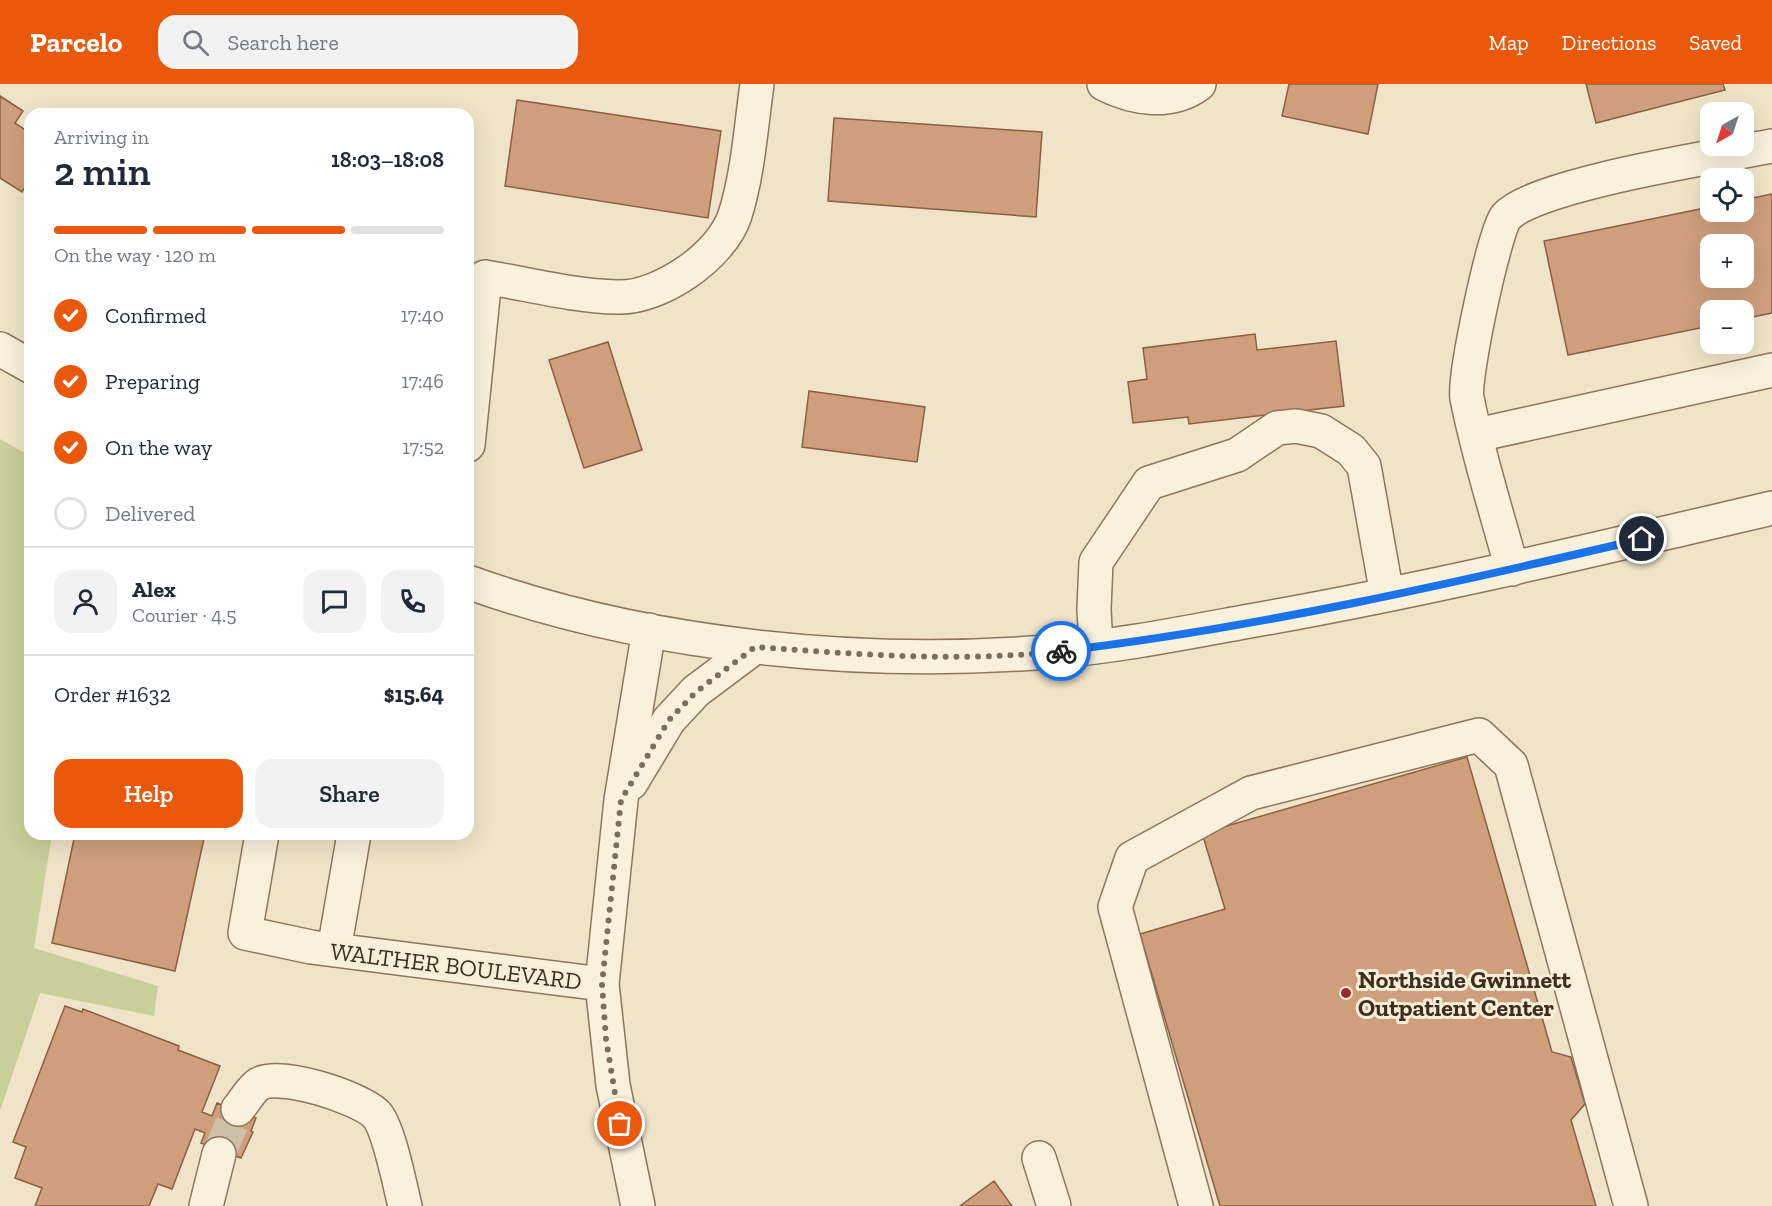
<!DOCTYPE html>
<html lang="en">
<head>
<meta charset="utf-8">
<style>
  body { margin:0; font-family:"Zilla Slab",serif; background:#f2f2f3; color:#1f2937; height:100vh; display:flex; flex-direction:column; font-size:22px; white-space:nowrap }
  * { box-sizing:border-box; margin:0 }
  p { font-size:20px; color:#747a83 }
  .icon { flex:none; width:33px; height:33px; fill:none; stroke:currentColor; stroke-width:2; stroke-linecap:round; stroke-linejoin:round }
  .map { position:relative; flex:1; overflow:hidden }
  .side { position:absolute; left:24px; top:24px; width:450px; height:732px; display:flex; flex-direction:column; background:#fff; border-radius:18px; box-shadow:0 6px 24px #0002 }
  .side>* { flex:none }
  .needle { width:39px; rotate:219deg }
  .controls { position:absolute; left:1700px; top:18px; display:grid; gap:12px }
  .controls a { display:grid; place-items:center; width:54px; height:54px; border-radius:12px; background:#fff; box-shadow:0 6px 24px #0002; font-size:30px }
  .pin { position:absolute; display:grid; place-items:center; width:51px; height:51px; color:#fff; margin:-26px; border:3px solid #fff; border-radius:50%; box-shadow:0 2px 6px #0007 }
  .courier { position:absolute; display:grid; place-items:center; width:60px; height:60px; margin:-30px; border:4px solid #1a73e8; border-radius:50%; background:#fff; color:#222; box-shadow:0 2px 8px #0007 }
  .headline em { font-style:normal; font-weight:600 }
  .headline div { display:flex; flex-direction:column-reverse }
  .headline { display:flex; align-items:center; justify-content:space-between; height:102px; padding:0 30px }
  h1 { font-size:39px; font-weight:600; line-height:45px }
  .bar { display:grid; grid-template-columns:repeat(4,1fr); gap:9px 6px; align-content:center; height:72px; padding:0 30px }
  .bar i { height:8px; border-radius:4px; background:#e0e1e3 }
  .bar .current { background:#ea580c }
  .bar p { grid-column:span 4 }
  .line { display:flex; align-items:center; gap:15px; padding:0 30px; border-top:2px solid #e0e1e3 }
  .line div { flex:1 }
  .round { display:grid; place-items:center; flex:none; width:63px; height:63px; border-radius:18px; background:#f2f2f3 }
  ol { padding:0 30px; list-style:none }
  li { display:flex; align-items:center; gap:18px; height:66px }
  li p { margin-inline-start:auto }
  li .icon { padding:6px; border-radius:50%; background:#ea580c; color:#fff; stroke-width:4 }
  li:last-child { color:#747a83 }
  li i { width:33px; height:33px; border:3px solid #e0e1e3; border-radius:50% }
  .button { display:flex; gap:12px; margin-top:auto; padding:12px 30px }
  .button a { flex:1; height:69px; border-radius:18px; background:#ea580c; color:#fff; font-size:24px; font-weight:600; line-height:69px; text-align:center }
  .button a+a { background:#f2f2f3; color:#1f2937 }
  header { display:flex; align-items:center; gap:36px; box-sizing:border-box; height:84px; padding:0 30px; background:#ea580c; color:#fff }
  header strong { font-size:28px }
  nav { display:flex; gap:33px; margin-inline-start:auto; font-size:21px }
  .search { width:420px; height:54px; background:#f2f2f3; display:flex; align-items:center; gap:15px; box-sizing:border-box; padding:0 21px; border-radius:18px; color:#747a83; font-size:22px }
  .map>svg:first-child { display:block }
  .green { fill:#c9cf9b }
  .building { fill:#cf9f7d; stroke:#8d5f41; stroke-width:1.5; fill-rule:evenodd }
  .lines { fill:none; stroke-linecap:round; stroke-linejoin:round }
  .minor-tunnel { stroke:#ccc0a6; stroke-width:33; stroke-dasharray:33 16; stroke-linecap:butt }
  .minor-casing { stroke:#8d765c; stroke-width:36 }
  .minor { stroke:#faf1dc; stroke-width:33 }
  .done { stroke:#7c6e5b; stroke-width:6; stroke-dasharray:0 10.8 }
  .route { stroke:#1a73e8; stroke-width:8 }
  .poi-dot { fill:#9e2a2b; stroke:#f7eed8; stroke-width:2 }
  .labels { text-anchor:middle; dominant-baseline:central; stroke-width:6; stroke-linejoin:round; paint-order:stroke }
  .street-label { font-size:24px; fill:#3d2e20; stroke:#f7eed8 }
  .poi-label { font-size:24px; font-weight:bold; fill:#3d2e20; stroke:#f7eed8; text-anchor:start }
</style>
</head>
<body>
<header>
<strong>Parcelo</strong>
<div class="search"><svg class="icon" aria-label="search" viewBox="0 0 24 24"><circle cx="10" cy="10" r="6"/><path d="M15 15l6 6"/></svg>Search here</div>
<nav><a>Map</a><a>Directions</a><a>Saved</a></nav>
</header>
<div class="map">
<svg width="1772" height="1122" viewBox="0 0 1772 1122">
  <rect width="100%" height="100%" fill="#f0e4c8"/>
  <!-- green -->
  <path class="green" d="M0,355L30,372V750H52L34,864L158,902L154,932L40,909L0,1027Z"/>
  <!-- building -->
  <path class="building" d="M1289,0H1378L1368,50L1282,32Z
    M1586,0H1723L1725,6L1596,39Z
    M0,12L23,27L15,39L30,49V95L22,108L0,94Z
    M517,16L721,47L708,134L505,102Z
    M834,34L1042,48L1036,133L828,117Z
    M1772,110V229L1743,235V226H1710V242L1568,271L1544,157L1710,123V128H1743V116ZM1710,160H1743V194H1710Z
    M1255,250L1257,266L1336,257L1344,322L1189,340L1188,333L1133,339L1128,298L1147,295L1143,264Z
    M608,258L642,366L584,384L549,276Z
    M809,307L925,323L917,378L802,363Z
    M1467,673L1552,968L1571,973L1585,1020L1571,1036L1596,1122H1220L1140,850L1225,825L1202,749Z
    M75,750H205L175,887L52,859Z
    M65,922L82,928L83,925L179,962L178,966L220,982L202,1028L212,1032L217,1019L256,1034L251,1047L253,1048L241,1074L201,1059L205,1049L195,1045L172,1105L158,1100L149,1122H35L42,1104L15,1094L26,1063L13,1058Z
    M994,1097L1012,1122H960Z"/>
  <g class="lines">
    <!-- minor-tunnel -->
    <path class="minor-tunnel" d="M219,1070L238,1025"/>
    <!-- minor casing -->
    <g class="minor-casing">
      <path id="minor" d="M1104,0C1134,15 1171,21 1199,0
        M0,265L30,282
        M1477,351L1772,286
        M468,361L485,193C528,200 573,212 617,213C659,215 722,172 735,131C748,90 751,43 757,0
        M1512,485C1497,429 1478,371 1467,314C1463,295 1494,148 1506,133C1534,100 1722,72 1772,62
        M468,498C646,562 859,583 1047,568C1113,563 1179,550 1244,538C1422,507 1597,465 1772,424
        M1096,563L1094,525L1096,478L1149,399L1237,371L1277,344L1296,342L1321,347L1351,366L1364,382L1387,511
        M631,699L669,636L696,607L755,563
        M262,750L245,849L311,863L602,900
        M334,866L354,750
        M238,1025C244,1018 251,1005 259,1000C281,988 358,1013 376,1030C389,1044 400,1102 405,1122
        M1039,1074L1054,1122
        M206,1122L219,1070
        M638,1122L613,1001L602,900L621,716L649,546
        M1196,1122L1115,823L1132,774L1251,709L1479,651L1511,681L1631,1122"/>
    </g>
    <!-- minor -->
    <use href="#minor" class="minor"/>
  </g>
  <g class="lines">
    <!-- done -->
    <path class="done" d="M620,1040L606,955L602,900L621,716L669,636L696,608L755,563C856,570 959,579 1061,567"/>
    <!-- route -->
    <path class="route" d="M1061,567C1256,544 1450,500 1642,455"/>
  </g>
  <!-- markers -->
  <circle class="poi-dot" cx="1346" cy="909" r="6"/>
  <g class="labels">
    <!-- street labels -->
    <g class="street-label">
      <text transform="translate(456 882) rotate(7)">WALTHER BOULEVARD</text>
    </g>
    <!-- poi labels -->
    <g class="poi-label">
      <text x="1358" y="895">Northside Gwinnett<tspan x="1358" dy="28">Outpatient Center</tspan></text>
    </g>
  </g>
</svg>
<div class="controls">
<a><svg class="needle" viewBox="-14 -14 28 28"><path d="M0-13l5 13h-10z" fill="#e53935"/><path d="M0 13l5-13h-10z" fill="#747a83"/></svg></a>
<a><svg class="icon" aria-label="locate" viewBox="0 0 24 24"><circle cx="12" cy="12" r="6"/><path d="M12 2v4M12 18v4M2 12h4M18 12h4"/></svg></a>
<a>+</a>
<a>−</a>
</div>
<div class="pin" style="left:620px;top:1040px;background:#ea580c"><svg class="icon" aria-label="bag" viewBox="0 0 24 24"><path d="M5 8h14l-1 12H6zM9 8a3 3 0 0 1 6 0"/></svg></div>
<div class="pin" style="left:1642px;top:455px;background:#1f2937"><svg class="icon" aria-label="home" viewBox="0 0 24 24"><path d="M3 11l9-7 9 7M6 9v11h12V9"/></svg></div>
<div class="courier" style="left:1061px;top:567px"><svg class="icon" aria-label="bike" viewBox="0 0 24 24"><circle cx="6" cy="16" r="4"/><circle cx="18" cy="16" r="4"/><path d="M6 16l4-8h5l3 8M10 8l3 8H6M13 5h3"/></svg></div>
<section class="side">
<div class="headline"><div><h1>2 min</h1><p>Arriving in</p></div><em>18:03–18:08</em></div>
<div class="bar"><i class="current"></i><i class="current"></i><i class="current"></i><i></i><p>On the way · 120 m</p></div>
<ol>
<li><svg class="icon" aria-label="check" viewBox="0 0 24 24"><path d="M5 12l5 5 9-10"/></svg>Confirmed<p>17:40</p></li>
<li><svg class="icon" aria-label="check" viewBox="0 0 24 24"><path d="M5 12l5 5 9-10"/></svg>Preparing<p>17:46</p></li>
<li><svg class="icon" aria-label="check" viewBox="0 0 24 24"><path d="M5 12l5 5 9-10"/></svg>On the way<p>17:52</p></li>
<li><i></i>Delivered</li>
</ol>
<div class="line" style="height:108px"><a class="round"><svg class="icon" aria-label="person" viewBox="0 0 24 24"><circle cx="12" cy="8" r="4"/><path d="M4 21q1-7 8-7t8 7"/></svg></a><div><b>Alex</b><p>Courier · 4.5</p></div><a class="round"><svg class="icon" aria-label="chat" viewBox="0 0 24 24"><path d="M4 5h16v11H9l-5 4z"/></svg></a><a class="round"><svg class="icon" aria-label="phone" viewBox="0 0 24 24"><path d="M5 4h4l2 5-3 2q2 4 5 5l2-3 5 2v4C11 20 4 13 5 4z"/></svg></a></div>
<div class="line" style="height:78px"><div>Order #1632</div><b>$15.64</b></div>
<div class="button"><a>Help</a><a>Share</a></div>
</section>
</div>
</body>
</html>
